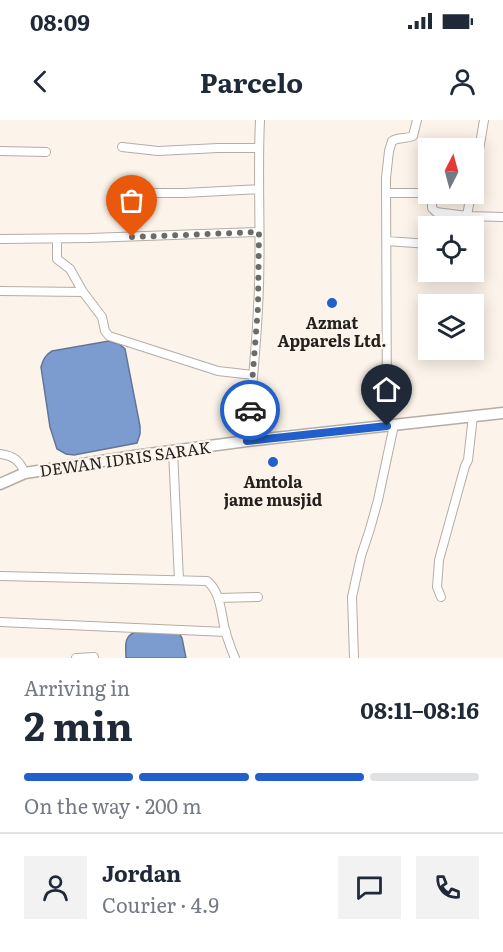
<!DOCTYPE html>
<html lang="en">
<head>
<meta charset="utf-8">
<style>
  body { margin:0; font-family:Literata,serif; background:#f2f2f3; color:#1f2937; height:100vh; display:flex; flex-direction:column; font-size:22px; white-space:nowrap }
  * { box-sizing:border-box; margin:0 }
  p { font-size:20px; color:#747a83 }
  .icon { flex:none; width:33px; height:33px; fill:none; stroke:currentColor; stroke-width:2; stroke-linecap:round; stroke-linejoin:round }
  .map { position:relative; height:538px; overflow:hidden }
  .side { display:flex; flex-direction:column; background:#fff; flex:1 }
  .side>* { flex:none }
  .needle { width:39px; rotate:6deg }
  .fabs { position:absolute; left:418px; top:18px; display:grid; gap:12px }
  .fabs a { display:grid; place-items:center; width:66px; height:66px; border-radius:0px; background:#fff; box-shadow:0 3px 15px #0003; font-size:30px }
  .pin { position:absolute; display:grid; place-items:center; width:51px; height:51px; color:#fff; margin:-62px -26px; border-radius:50% 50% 50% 0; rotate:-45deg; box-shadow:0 0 6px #0007 }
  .pin .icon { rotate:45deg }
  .courier { position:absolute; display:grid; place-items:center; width:60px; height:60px; margin:-30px; border:4px solid #2160cc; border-radius:50%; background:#fff; color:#222; box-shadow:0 2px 8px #0007 }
  .headline em { font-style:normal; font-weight:700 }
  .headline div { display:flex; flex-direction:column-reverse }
  .headline { display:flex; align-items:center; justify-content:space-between; height:102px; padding:0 24px }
  h1 { font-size:39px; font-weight:700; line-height:45px }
  .bar { display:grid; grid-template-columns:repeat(4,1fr); gap:9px 6px; align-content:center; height:72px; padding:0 24px }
  .bar i { height:8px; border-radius:4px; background:#e0e1e3 }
  .bar .active { background:#2160cc }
  .bar p { grid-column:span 4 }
  .line { display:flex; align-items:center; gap:15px; padding:0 24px; border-top:2px solid #e0e1e3 }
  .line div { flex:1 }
  .round { display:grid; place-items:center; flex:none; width:63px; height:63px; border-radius:0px; background:#f2f2f3 }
  .status { display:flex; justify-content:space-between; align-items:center; height:42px; padding:0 30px; background:#fff; direction:ltr }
  .status svg { height:16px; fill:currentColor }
  header { display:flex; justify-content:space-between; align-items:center; height:78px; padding:0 24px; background:#fff; font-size:27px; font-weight:700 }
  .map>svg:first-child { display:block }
  .water { fill:#7c9bcf; stroke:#62769a; stroke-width:1.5 }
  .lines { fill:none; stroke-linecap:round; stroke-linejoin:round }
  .minor-casing { stroke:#b5ada4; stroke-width:10 }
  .major-casing { stroke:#b5ada4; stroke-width:13 }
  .minor { stroke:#fff; stroke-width:8 }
  .major { stroke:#fff; stroke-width:10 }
  .done { stroke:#706a65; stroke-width:6; stroke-dasharray:0 10.8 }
  .route { stroke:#2160cc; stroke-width:8 }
  .poi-dot { fill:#2160cc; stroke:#fcf4ea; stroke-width:2 }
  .labels { text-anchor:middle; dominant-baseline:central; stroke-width:4.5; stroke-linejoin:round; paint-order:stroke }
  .poi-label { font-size:16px; font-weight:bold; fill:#24201d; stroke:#fcf4ea }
  .street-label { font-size:16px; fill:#24201d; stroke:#fcf4ea }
</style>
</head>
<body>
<div class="status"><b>08:09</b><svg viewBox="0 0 49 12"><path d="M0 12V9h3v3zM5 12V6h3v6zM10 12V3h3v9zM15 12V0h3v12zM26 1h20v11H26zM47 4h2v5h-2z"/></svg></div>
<header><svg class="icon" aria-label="back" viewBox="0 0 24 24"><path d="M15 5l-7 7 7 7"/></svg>Parcelo<svg class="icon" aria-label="person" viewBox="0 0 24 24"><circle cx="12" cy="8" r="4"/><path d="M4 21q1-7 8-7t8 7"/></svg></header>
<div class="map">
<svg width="503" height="538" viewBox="0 0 503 538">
  <rect width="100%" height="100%" fill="#fcf4ea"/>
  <!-- water -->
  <path class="water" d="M109,221L119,224L125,229L140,306V314L137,323L74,335L66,334L57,329L50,307L41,247C43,240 45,235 52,231Z
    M162,511L179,513L182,518L186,538H126C126,527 123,517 135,512Z"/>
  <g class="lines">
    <!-- minor casing -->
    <g class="minor-casing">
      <path id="minor" d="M122,27L158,31L218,28H258
        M0,31L46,32
        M474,60L484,0
        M114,73H184L259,69
        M386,73H429
        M432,74V88L436,92L467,96L503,97
        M465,106L471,74
        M0,119L90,118L259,112
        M57,119V139L70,149L83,172L102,197L105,211L109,216L218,251L253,255
        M387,121L429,124
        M457,153V152
        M0,171L83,172
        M387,306L386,58L389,31L392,21C399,17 406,19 413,16L417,0
        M247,321C251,277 256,233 258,188C262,126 257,63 260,0
        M173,331L179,460
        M0,334C14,336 19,340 25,353
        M0,456L207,461C221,472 221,494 225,510C228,520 231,529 235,538
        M441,477L437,467L439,440L465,346L468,340L473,296
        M218,478L258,477
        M0,502L226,512
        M76,538L94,537
        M354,538L352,477L361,436L370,409L378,380L394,305"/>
    </g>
    <!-- major casing -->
    <g class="major-casing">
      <path id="major" d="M0,364L25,353L134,336L247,321L503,293"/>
    </g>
    <!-- minor -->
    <use href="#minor" class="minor"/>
    <!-- major -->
    <use href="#major" class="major"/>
  </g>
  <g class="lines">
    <!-- done -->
    <path class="done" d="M132,117L259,112L258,187L250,290"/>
    <!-- route -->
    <path class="route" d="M250,290L247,321L387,306"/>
  </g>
  <!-- markers -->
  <g class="poi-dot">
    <circle cx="332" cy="183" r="6"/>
    <circle cx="273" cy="342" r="6"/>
  </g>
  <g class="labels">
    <!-- poi labels -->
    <g class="poi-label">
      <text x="332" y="202">Azmat<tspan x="332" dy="18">Apparels Ltd.</tspan></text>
      <text x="273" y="361">Amtola<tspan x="273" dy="18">jame musjid</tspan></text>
    </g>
    <!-- street labels -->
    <g class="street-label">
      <text transform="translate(125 338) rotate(-8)">DEWAN IDRIS SARAK</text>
    </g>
  </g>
</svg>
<div class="fabs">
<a><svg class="needle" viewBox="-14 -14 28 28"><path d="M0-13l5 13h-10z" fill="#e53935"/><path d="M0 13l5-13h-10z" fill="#747a83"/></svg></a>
<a><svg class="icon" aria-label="locate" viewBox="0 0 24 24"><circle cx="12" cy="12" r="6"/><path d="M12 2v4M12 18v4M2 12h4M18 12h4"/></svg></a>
<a><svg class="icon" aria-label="layers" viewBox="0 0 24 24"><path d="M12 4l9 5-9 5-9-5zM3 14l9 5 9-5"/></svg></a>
</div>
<div class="pin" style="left:132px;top:117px;background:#ea580c"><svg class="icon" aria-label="bag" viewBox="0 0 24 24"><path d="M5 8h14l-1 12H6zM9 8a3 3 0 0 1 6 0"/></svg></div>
<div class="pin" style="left:387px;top:306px;background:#1f2937"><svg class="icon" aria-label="home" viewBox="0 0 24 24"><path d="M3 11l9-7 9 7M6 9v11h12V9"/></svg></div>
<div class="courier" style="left:250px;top:290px"><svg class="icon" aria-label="car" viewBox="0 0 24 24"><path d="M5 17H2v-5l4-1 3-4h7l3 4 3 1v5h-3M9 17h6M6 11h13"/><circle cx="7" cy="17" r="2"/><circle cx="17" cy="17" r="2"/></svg></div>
</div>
<section class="side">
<div class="headline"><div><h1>2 min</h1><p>Arriving in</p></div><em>08:11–08:16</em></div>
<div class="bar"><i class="active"></i><i class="active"></i><i class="active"></i><i></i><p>On the way · 200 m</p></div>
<div class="line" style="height:108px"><a class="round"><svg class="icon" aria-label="person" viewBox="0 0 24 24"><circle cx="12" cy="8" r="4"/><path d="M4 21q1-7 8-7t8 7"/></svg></a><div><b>Jordan</b><p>Courier · 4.9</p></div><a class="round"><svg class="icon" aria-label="chat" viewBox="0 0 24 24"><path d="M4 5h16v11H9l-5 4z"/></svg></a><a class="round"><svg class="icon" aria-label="phone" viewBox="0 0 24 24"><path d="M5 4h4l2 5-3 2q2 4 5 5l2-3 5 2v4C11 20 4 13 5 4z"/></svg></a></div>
</section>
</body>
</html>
